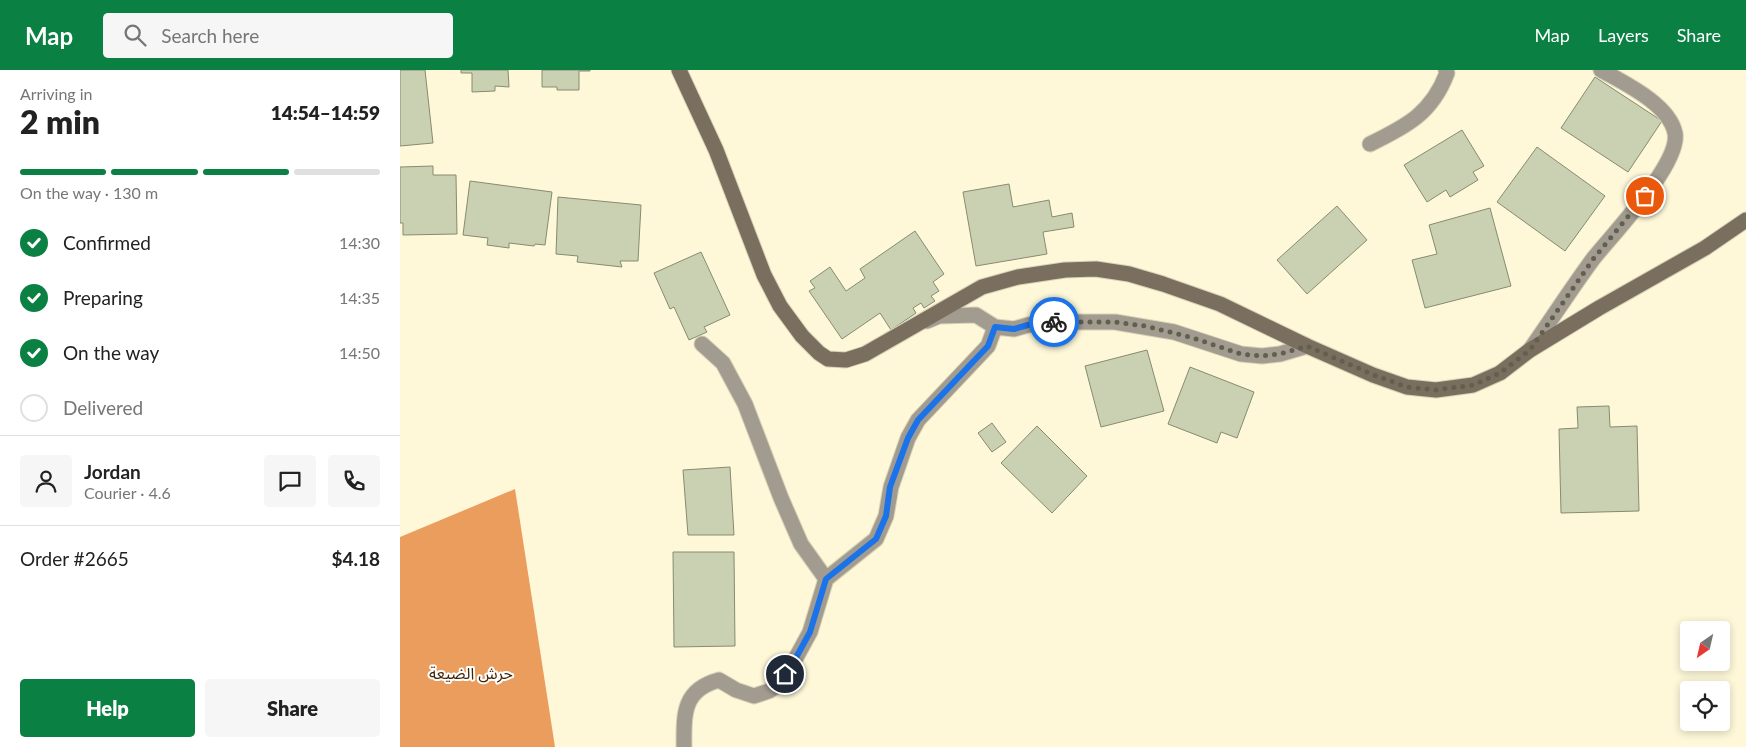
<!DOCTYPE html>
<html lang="en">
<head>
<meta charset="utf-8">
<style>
  body { margin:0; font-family:Lato,"Noto Sans Arabic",sans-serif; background:#f6f6f6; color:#222; height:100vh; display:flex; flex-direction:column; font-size:19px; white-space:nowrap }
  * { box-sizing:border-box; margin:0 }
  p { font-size:16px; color:#767676 }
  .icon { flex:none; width:28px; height:28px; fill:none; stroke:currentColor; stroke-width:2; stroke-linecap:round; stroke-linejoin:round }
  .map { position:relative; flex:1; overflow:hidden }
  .panel { display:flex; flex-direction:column; background:#fff; width:400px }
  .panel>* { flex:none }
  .needle { width:32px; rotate:214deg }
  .tools { position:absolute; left:1280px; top:551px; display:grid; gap:10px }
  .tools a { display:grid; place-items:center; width:50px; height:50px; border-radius:5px; background:#fff; box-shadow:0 2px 8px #0003; font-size:25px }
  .pin { position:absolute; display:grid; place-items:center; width:42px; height:42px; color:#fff; margin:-21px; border:2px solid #fff; border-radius:50%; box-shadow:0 1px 5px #0007 }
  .courier { position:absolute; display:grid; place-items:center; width:50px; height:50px; margin:-25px; border:4px solid #1a73e8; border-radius:50%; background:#fff; color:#222; box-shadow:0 1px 6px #0007 }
  .overview em { font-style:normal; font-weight:800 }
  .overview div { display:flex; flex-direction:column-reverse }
  .overview { display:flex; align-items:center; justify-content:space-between; height:85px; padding:0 20px }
  h1 { font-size:32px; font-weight:800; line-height:38px }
  .bar { display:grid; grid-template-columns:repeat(4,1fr); gap:8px 5px; align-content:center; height:60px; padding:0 20px }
  .bar i { height:6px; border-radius:4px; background:#e0e0e0 }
  .bar .active { background:#0b8043 }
  .bar p { grid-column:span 4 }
  .line { display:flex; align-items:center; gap:12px; padding:0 20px; border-top:1px solid #e0e0e0 }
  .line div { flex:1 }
  .round { display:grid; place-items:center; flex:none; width:52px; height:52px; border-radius:5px; background:#f6f6f6 }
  ol { padding:0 20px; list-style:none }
  li { display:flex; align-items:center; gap:15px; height:55px }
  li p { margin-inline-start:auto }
  li .icon { padding:5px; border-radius:50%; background:#0b8043; color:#fff; stroke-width:4 }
  li:last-child { color:#767676 }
  li i { width:28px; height:28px; border:2px solid #e0e0e0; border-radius:50% }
  .cta { display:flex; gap:10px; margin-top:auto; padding:10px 20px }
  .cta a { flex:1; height:58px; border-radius:5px; background:#0b8043; color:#fff; font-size:20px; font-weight:800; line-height:58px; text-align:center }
  .cta a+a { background:#f6f6f6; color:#222 }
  header { display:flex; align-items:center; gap:30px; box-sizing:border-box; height:70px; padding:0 25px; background:#0b8043; color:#fff }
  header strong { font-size:24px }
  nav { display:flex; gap:28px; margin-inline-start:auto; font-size:18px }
  .search { width:350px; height:45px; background:#f6f6f6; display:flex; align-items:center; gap:12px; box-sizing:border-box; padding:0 18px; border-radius:5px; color:#767676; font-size:19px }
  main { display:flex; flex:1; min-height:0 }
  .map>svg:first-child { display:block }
  .forest { fill:#ea9d5d }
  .building { fill:#cad0b2; stroke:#868c70 }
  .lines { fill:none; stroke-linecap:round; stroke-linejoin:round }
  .street-casing { stroke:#d8d2b7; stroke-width:17 }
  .secondary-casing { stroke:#d8d2b7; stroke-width:17 }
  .street { stroke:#a29b90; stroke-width:15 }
  .secondary { stroke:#7a6f5f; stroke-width:15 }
  .done { stroke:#635f4f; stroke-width:5; stroke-dasharray:0 9 }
  .route { stroke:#1a73e8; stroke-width:6 }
  .labels { text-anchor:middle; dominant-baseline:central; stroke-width:4; stroke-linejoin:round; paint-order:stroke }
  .park-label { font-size:16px; fill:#412306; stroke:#fff }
</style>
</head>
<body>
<header>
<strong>Map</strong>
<div class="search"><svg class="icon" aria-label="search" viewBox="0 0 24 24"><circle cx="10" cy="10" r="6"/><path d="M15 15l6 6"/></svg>Search here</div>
<nav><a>Map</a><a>Layers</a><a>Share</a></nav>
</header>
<main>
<section class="panel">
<div class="overview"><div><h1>2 min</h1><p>Arriving in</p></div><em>14:54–14:59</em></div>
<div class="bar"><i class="active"></i><i class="active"></i><i class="active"></i><i></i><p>On the way · 130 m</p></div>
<ol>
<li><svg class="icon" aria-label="check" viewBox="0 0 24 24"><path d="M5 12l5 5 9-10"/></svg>Confirmed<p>14:30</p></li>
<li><svg class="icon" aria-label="check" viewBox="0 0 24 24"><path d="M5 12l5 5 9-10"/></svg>Preparing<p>14:35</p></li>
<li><svg class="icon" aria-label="check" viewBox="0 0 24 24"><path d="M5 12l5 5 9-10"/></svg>On the way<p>14:50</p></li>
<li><i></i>Delivered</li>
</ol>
<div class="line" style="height:90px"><a class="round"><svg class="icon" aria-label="person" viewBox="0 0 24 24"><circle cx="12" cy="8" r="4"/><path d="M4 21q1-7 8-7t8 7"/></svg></a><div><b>Jordan</b><p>Courier · 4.6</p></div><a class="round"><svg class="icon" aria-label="chat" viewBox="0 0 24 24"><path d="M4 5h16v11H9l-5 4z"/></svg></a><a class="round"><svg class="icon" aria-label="phone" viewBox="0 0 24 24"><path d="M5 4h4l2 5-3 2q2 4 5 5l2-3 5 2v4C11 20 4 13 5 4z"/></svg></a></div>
<div class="line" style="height:65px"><div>Order #2665</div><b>$4.18</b></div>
<div class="cta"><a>Help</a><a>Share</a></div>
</section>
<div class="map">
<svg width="1346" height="677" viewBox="0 0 1346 677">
  <rect width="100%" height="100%" fill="#fef8d9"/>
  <!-- forest -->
  <path class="forest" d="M115,419L155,677H0V467Z"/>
  <!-- building -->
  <path class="building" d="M0,0H25L33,73L0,76Z
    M61,0H108L109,17L95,16V21L72,22V3H61Z
    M142,0H190V1H179V20H157V17H142Z
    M1195,7L1262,51L1228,102L1161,58Z
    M1062,60L1084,96L1073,102L1078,110L1050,127L1046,120L1027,132L1004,95Z
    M1137,77L1205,126L1165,181L1097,132Z
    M33,96V105H56L57,164L3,165V153H0V97Z
    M70,111L152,122L145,175L135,174L134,176L109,173V178L87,175L88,168L63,165Z
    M609,114L613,137L649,130L652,147L672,143L674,157L643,162L647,184L576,196L563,122Z
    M158,127L241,135L238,191H220L222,197L177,192L178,186L156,184Z
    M937,136L967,170L907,224L877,190Z
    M1090,138L1111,216L1025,238L1012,190L1037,184L1029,155Z
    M515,161L544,204L533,212L539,221L531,226L535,231L524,238L521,233L513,238L516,243L491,260L480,243L442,269L409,221L415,218L410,211L430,197L446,221L465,208L460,199Z
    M301,182L330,245L304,257L307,262L289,270L274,237L270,239L254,203Z
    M747,280L764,341L701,357L685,296Z
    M790,297L854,322L837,368L821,362L817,373L768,354Z
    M1209,336L1210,357L1237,356L1239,441L1161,443L1159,359L1178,358L1177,337Z
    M592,353L606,372L592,382L578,363Z
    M637,356L687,406L652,443L601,393Z
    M330,397L334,465H288L283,400Z
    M273,482H334L335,576L274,577Z"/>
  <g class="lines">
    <!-- street casing -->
    <g class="street-casing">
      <path id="street" d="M970,74C1007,56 1032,43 1047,3L1046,0
        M527,251L539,246L576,245L595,257L614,259L628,255L654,252H715L774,262L841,284L862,286L880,284L907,276
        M302,274L323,293L345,334L381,428L401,474L426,509
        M1130,280C1151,250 1171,219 1193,189C1212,165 1281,93 1275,63C1269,34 1224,13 1201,0
        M284,677C284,645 282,620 319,610L336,620L354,626L369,621L377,616L392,595L410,562L426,509L476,469L486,446L491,417L508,368L518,350L588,276L595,257"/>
    </g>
    <!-- secondary casing -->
    <g class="secondary-casing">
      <path id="secondary" d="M279,0L316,80L364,205L380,236L402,266L419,283L428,289L446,290L465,284L582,217L618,207L665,200L696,199L729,204L763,214L820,234L907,276L973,305L1007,317L1036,320L1073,315L1100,303L1130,280L1199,238L1305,178L1346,150"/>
    </g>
    <!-- street -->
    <use href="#street" class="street"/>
    <!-- secondary -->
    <use href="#secondary" class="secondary"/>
  </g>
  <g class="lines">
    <!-- done -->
    <path class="done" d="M654,252H715L745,256L790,267L841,284L862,286L880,284L907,276L974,305L1007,317L1036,320L1073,315L1100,303L1130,280L1194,188L1245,126"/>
    <!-- route -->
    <path class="route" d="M385,604L392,595L410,562L426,509L476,469L486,446L490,417L508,368L518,350L588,276L595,257L614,259L628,255L654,252"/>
  </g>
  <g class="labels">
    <!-- park labels -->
    <g class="park-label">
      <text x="71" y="602">حرش الضيعة</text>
    </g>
  </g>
</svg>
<div class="tools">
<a><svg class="needle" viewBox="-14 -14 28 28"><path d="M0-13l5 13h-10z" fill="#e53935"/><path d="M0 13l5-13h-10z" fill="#767676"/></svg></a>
<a><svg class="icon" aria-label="locate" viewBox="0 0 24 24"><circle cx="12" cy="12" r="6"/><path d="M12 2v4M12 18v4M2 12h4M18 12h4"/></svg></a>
</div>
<div class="pin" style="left:1245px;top:126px;background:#ea580c"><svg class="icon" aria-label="bag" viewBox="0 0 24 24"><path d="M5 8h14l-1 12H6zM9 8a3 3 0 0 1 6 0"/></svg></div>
<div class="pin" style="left:385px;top:604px;background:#1f2937"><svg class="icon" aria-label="home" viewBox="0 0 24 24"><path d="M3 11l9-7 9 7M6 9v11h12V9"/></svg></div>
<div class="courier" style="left:654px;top:252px"><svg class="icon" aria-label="bike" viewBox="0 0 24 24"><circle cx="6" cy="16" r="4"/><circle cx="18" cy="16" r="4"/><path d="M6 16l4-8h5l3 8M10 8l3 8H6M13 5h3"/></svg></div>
</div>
</main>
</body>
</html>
